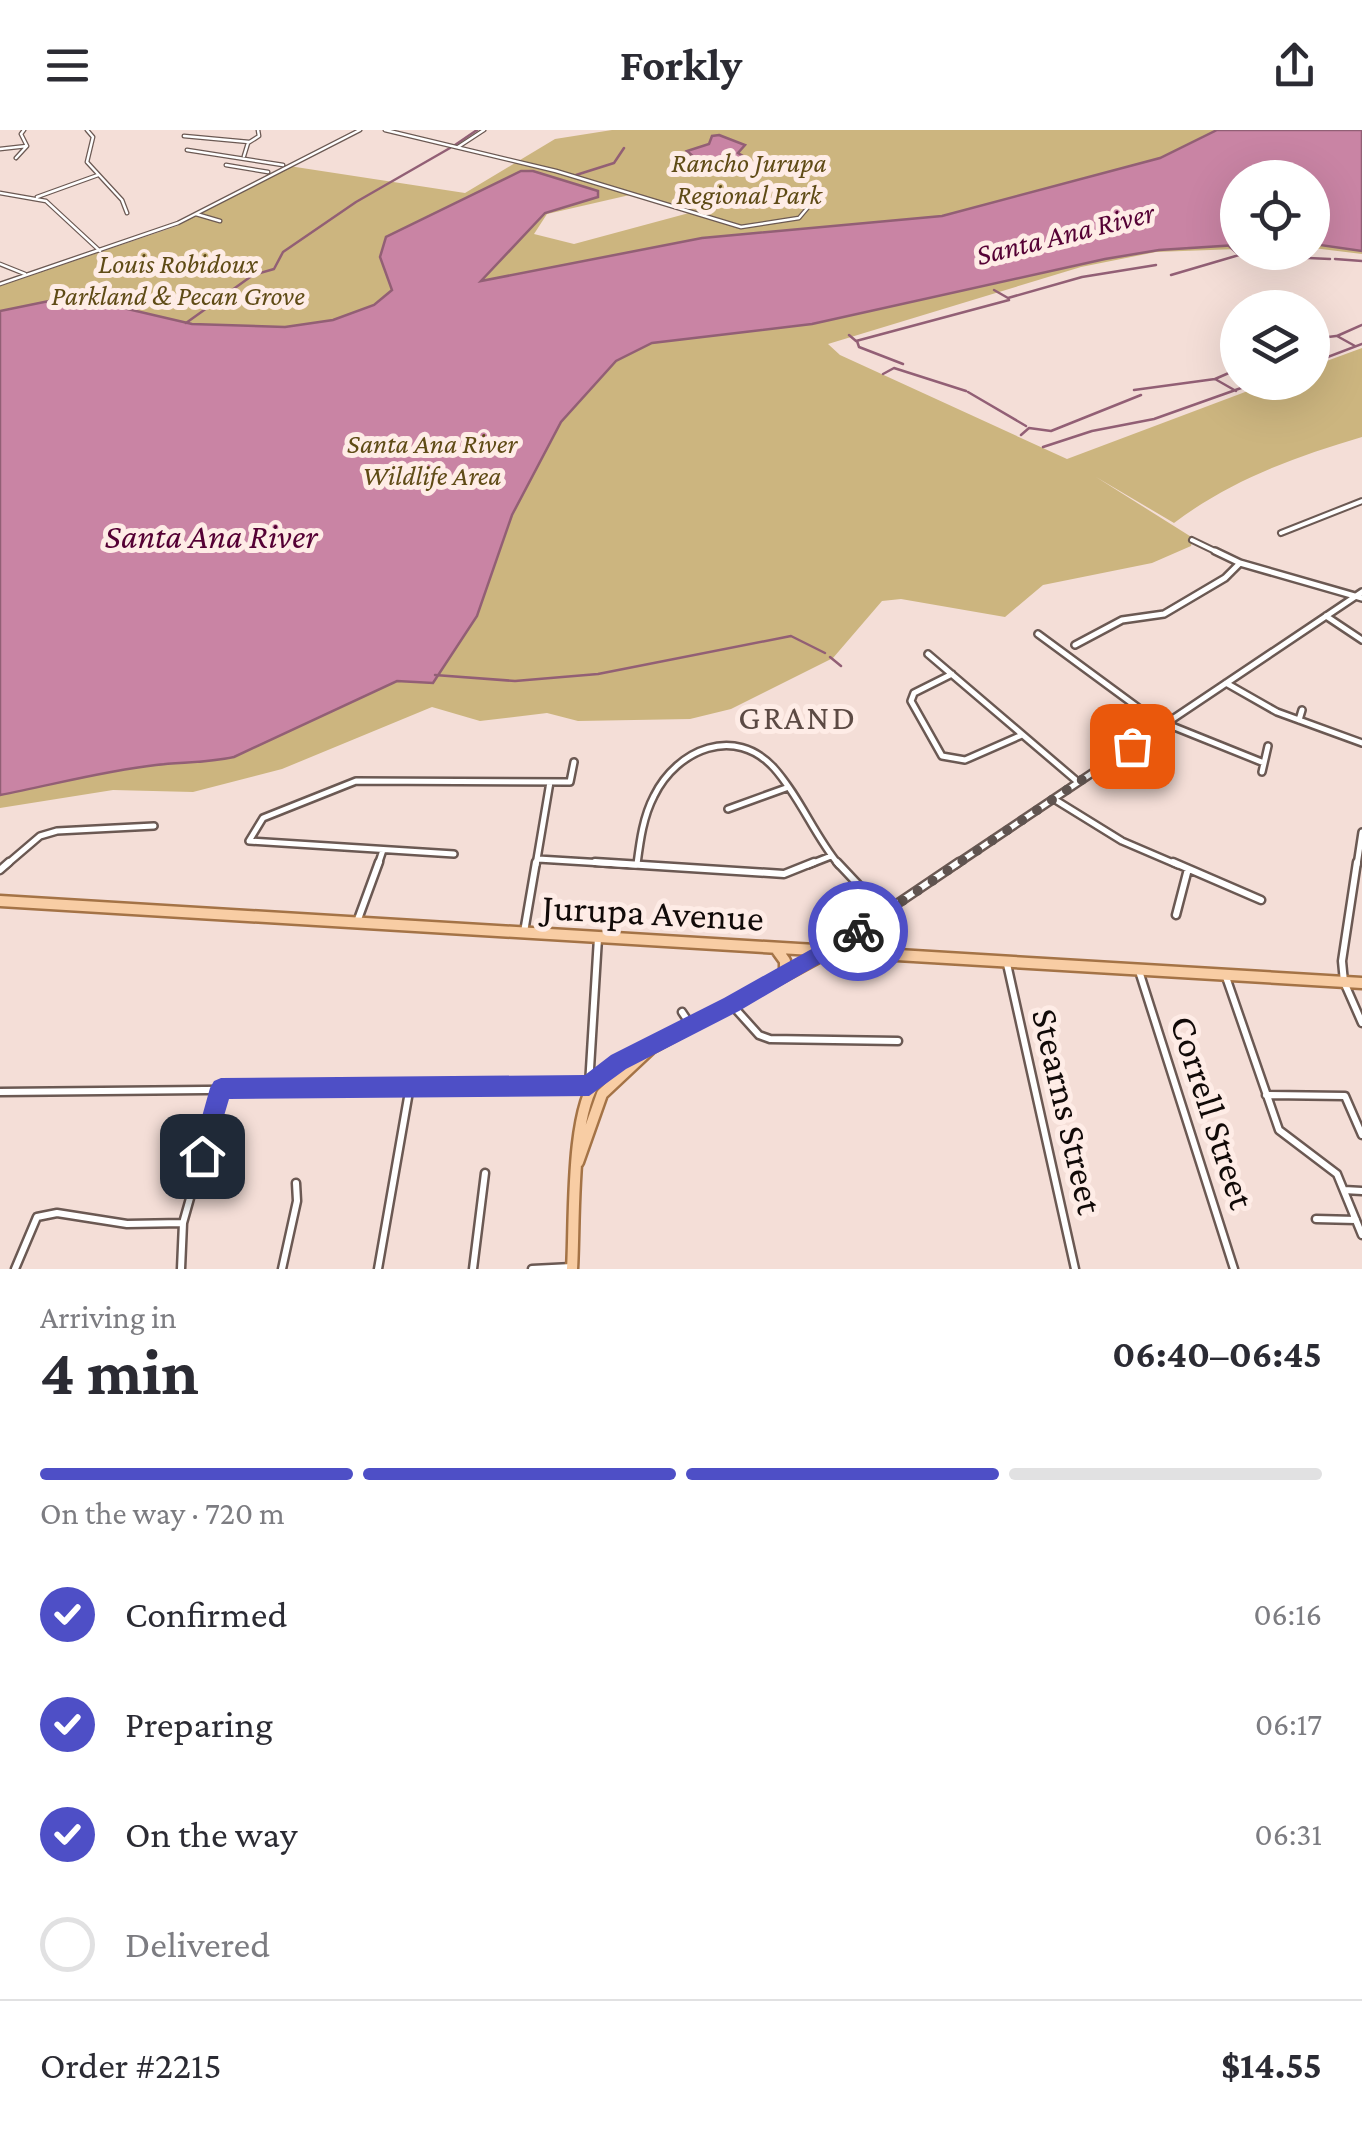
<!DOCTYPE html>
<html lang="en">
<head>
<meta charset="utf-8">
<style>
  body { margin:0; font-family:"Crimson Pro",serif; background:#f2f2f3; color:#2b2b33; height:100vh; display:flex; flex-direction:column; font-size:38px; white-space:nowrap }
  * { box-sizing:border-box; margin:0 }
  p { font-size:32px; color:#7c7c81 }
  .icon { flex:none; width:55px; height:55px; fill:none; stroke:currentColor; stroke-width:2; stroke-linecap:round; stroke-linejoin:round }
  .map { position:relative; height:1139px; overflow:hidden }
  .side { display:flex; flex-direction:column; background:#fff; flex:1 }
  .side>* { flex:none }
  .buttons { position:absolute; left:1220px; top:30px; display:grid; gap:20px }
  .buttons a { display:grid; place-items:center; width:110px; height:110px; border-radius:50%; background:#fff; box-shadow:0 10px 40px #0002; font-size:50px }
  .pin { position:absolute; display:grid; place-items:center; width:85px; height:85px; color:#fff; margin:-42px; border-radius:20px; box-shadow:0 5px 15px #0006 }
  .courier { position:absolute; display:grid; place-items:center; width:100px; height:100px; margin:-50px; border:8px solid #4e4fc6; border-radius:50%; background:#fff; color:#222; box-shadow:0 2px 12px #0007 }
  .head em { font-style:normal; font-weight:700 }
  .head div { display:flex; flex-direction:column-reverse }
  .head { display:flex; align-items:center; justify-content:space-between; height:170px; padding:0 40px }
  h1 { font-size:65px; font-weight:700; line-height:75px }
  .bar { display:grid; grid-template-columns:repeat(4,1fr); gap:15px 10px; align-content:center; height:120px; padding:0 40px }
  .bar i { height:12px; border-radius:8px; background:#e1e1e2 }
  .bar .active { background:#4e4fc6 }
  .bar p { grid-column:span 4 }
  .line { display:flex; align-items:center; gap:25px; padding:0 40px; border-top:2px solid #e1e1e2 }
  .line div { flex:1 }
  ol { padding:0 40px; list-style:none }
  li { display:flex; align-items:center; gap:30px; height:110px }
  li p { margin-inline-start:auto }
  li .icon { padding:10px; border-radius:50%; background:#4e4fc6; color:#fff; stroke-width:4 }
  li:last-child { color:#7c7c81 }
  li i { width:55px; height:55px; border:5px solid #e1e1e2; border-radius:50% }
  header { display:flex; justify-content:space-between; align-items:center; height:130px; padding:0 40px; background:#fff; font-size:45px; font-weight:700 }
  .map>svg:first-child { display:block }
  .green { fill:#ccb57f; fill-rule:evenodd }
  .water { fill:#c984a4; stroke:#925f75; stroke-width:2.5 }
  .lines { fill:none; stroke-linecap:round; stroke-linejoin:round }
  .stream { stroke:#925f75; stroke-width:2.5 }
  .minor-far3-casing { stroke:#6b5953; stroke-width:5 }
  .minor-far2-casing { stroke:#6b5953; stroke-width:8 }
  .minor-far1-casing { stroke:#6b5953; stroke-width:10 }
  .minor-casing { stroke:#6b5953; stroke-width:11 }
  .major-casing { stroke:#a47346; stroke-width:15 }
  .minor-far3 { stroke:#fff; stroke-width:2.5 }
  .minor-far2 { stroke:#fff; stroke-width:4 }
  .minor-far1 { stroke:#fff; stroke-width:5 }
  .minor { stroke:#fff; stroke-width:6 }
  .major { stroke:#f8cda4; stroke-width:10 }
  .route { fill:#4e4fc6 }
  .done { stroke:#605450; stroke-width:10; stroke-dasharray:0 18 }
  .labels { text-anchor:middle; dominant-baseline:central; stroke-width:10; stroke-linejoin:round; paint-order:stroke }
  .far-park-label { font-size:28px; font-style:italic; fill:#5f4b16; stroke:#feece6 }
  .far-water-label { font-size:30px; font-style:italic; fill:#550034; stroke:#feece6 }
  .water-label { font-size:35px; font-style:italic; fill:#550034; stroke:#feece6 }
  .neighbourhood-label { font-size:35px; letter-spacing:2.5px; fill:#5c4a44; stroke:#feece6 }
  .near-street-label { font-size:38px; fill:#110a08; stroke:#feece6 }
</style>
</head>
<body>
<header><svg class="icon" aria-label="menu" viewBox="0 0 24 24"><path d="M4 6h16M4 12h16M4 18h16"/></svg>Forkly<svg class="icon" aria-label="share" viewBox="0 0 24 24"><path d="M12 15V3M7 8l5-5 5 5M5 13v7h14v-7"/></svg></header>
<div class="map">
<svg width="1362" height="1139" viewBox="0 0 1362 1139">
  <rect width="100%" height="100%" fill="#f4ded7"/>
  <!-- green -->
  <path class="green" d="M612,0H1362V124L1313,118L1312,48H1238L1237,119L1156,122L1081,137L828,214L840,225L1067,329L1269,253L1312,252L1313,236L1362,218V307C1294,327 1231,350 1174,393L1096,347L1193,408L1191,416L1152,433L1043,455L1005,487L901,469L882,471L833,528L731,579L690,589L578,591L547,583L480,591L432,577L282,639L193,662L113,660L0,678V156L177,96L289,36L465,63L555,9ZM634,64L689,83L574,114L534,104L547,84Z"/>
  <!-- water -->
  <path class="water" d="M1217,0H1362V121L1313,114L1312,48H1238L1237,115L1159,120L1105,129L812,194L652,213L616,231L561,292L512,385L477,486L433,553L397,551L234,627C207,633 183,632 156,635C103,641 52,655 0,665V181L49,171L119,177L192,194L285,197L333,190L374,175L392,160L380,127L386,107L521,41H533L598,61V67L545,83L481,151L702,108L942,86L1160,28Z
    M719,5L745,15L738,23L748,29L745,34L695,28L687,21L709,14L712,6Z"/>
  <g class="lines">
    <!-- stream -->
    <path class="stream" d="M455,15L477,0
      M576,45L614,33L624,18
      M1239,125L1330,129
      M1335,129L1362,131
      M1171,145L1239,125L1229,116
      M994,160L1008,168L1082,147L1156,135
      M186,193L253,145L274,139L283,122L356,72L450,18
      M849,205L856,211L1009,170
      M1312,209L1336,206
      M857,211L859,217L903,234
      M1355,216L1337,206L1362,195
      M1312,233L1362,214
      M883,244L894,238L966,261
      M1134,260L1215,249
      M1236,261L1215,249L1238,239
      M968,262L1026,296
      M1021,305L1029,298L1051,301L1141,265
      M1043,317L1092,301L1154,289L1258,252
      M830,527L841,536
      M435,545L515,551L598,544L791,506L825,523"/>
    <!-- minor-far3 casing -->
    <g class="minor-far3-casing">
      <path id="minor-far3" d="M87,0L93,7L87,32L122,70L127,83
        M385,0L556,41L741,97L799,88L815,69L811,63
        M184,6L249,12
        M458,17L484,0
        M0,19L27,16
        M187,20L283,35
        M244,26L248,13L259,6L258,0
        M16,28L27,16L21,4L24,0
        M226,35L268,42
        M0,63L46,71L100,121
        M37,67L98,45
        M196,84L220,91
        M0,134L25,144
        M0,154L178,93L360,0"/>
    </g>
    <!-- minor-far2 casing -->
    <g class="minor-far2-casing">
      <path id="minor-far2" d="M1281,403L1362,371
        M1192,410L1221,424"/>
    </g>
    <!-- minor-far1 casing -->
    <g class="minor-far1-casing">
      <path id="minor-far1" d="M1215,421L1240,433L1362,468
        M1326,486L1362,510
        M1038,504L1163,596
        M1075,515L1122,490L1164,484L1225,448L1240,433
        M928,524L1078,652
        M952,544L914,563L911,571L942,626L965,630L1022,605
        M1226,553L1277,582L1362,613
        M1299,590L1302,580
        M1167,594L1264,633
        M1262,642L1268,616
        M1054,669L1122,711L1178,735
        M728,679L786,658
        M454,724L249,711L263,688L356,651L570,652L574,632
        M538,729L636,735
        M637,734C640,711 643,687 654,666C677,619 735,595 774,638C800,667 814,705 839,735
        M6,735L40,706L57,701L154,696
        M378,735L383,720
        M536,735L550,652
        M808,735L831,726
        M955,735L1362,462
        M1357,735L1362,702"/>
    </g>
    <!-- minor casing -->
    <g class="minor-casing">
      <path id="minor" d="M595,732L784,744L814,732
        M837,732L885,783
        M1173,732L1261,770
        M1357,732L1342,831L1344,852L1362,893
        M0,740L9,732
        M1176,785L1188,739
        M357,792L379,732
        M524,802L536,732
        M833,817L959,732
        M1007,834L1075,1139
        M1139,841L1234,1139
        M1226,847L1279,1000L1337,1044L1362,1105
        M732,875L759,905L770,909L898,911
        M682,882L690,894
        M589,955L598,808
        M0,962L589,956
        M1266,965L1345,966L1362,1005
        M1344,1060L1362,1061
        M1316,1089L1356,1090
        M15,1139L37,1087L57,1083L127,1094L183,1093
        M181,1139L183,1093L221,958
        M282,1139L297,1071L296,1053
        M378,1139L410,956
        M473,1139L485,1043
        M532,1139L572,1137"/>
    </g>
    <!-- major casing -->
    <g class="major-casing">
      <path id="major" d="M0,771L1362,853
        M868,795L870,811L882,827
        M777,820L785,831V845
        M578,1032L602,964L651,918
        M572,1139C575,1094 570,981 598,948C611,932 632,925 651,918L824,824"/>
    </g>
    <!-- minor-far3 -->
    <use href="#minor-far3" class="minor-far3"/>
    <!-- minor-far2 -->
    <use href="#minor-far2" class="minor-far2"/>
    <!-- minor-far1 -->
    <use href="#minor-far1" class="minor-far1"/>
    <!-- minor -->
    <use href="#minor" class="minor"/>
    <!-- major -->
    <use href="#major" class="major"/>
  </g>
  <!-- route -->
  <path class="route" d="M858,793L867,801L865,807L739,881L626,939L589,966L229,969L210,1033L202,1037L194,1033L191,1026L210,958L214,951L221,948L585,945L611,925L724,868Z"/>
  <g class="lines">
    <!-- done -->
    <path class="done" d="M858,801L1132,616"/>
  </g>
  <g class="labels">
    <!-- far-park labels -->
    <g class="far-park-label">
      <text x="749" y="32">Rancho Jurupa<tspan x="749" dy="32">Regional Park</tspan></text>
      <text x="178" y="133">Louis Robidoux<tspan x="178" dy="32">Parkland &amp; Pecan Grove</tspan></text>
      <text x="432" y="313">Santa Ana River<tspan x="432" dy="32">Wildlife Area</tspan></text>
    </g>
    <!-- far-water labels -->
    <g class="far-water-label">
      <text transform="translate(1065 103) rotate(-14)">Santa Ana River</text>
    </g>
    <!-- water labels -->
    <g class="water-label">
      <text x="211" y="406">Santa Ana River</text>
    </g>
    <!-- neighbourhood labels -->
    <g class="neighbourhood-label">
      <text x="798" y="587">GRAND</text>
    </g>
    <!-- near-street labels -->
    <g class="near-street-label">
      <text transform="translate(653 782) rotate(3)">Jurupa Avenue</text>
      <text transform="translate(1068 981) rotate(77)">Stearns Street</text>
      <text transform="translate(1213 982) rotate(72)">Correll Street</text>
    </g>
  </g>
</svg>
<div class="buttons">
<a><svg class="icon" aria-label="locate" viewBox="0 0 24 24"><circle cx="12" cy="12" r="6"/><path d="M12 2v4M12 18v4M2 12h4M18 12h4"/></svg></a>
<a><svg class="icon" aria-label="layers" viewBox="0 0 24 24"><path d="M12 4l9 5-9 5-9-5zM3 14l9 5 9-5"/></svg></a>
</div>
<div class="pin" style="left:1132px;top:616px;background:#ea580c"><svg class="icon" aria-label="bag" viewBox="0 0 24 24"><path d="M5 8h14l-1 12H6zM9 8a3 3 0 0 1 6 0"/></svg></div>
<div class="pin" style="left:202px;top:1026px;background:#1f2937"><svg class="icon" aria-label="home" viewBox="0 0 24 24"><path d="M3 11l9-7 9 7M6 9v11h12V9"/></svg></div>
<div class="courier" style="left:858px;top:801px"><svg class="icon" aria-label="bike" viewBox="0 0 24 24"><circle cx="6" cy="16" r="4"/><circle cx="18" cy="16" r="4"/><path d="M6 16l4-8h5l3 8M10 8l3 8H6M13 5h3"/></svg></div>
</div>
<section class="side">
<div class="head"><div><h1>4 min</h1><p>Arriving in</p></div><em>06:40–06:45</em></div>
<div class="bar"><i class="active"></i><i class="active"></i><i class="active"></i><i></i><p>On the way · 720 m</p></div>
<ol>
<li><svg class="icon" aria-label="check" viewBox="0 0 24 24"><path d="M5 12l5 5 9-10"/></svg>Confirmed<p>06:16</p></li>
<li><svg class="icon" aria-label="check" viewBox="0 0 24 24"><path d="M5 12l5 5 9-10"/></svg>Preparing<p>06:17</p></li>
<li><svg class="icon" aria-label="check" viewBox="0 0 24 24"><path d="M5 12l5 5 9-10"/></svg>On the way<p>06:31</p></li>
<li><i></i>Delivered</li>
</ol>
<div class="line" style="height:130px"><div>Order #2215</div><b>$14.55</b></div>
</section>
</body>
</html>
